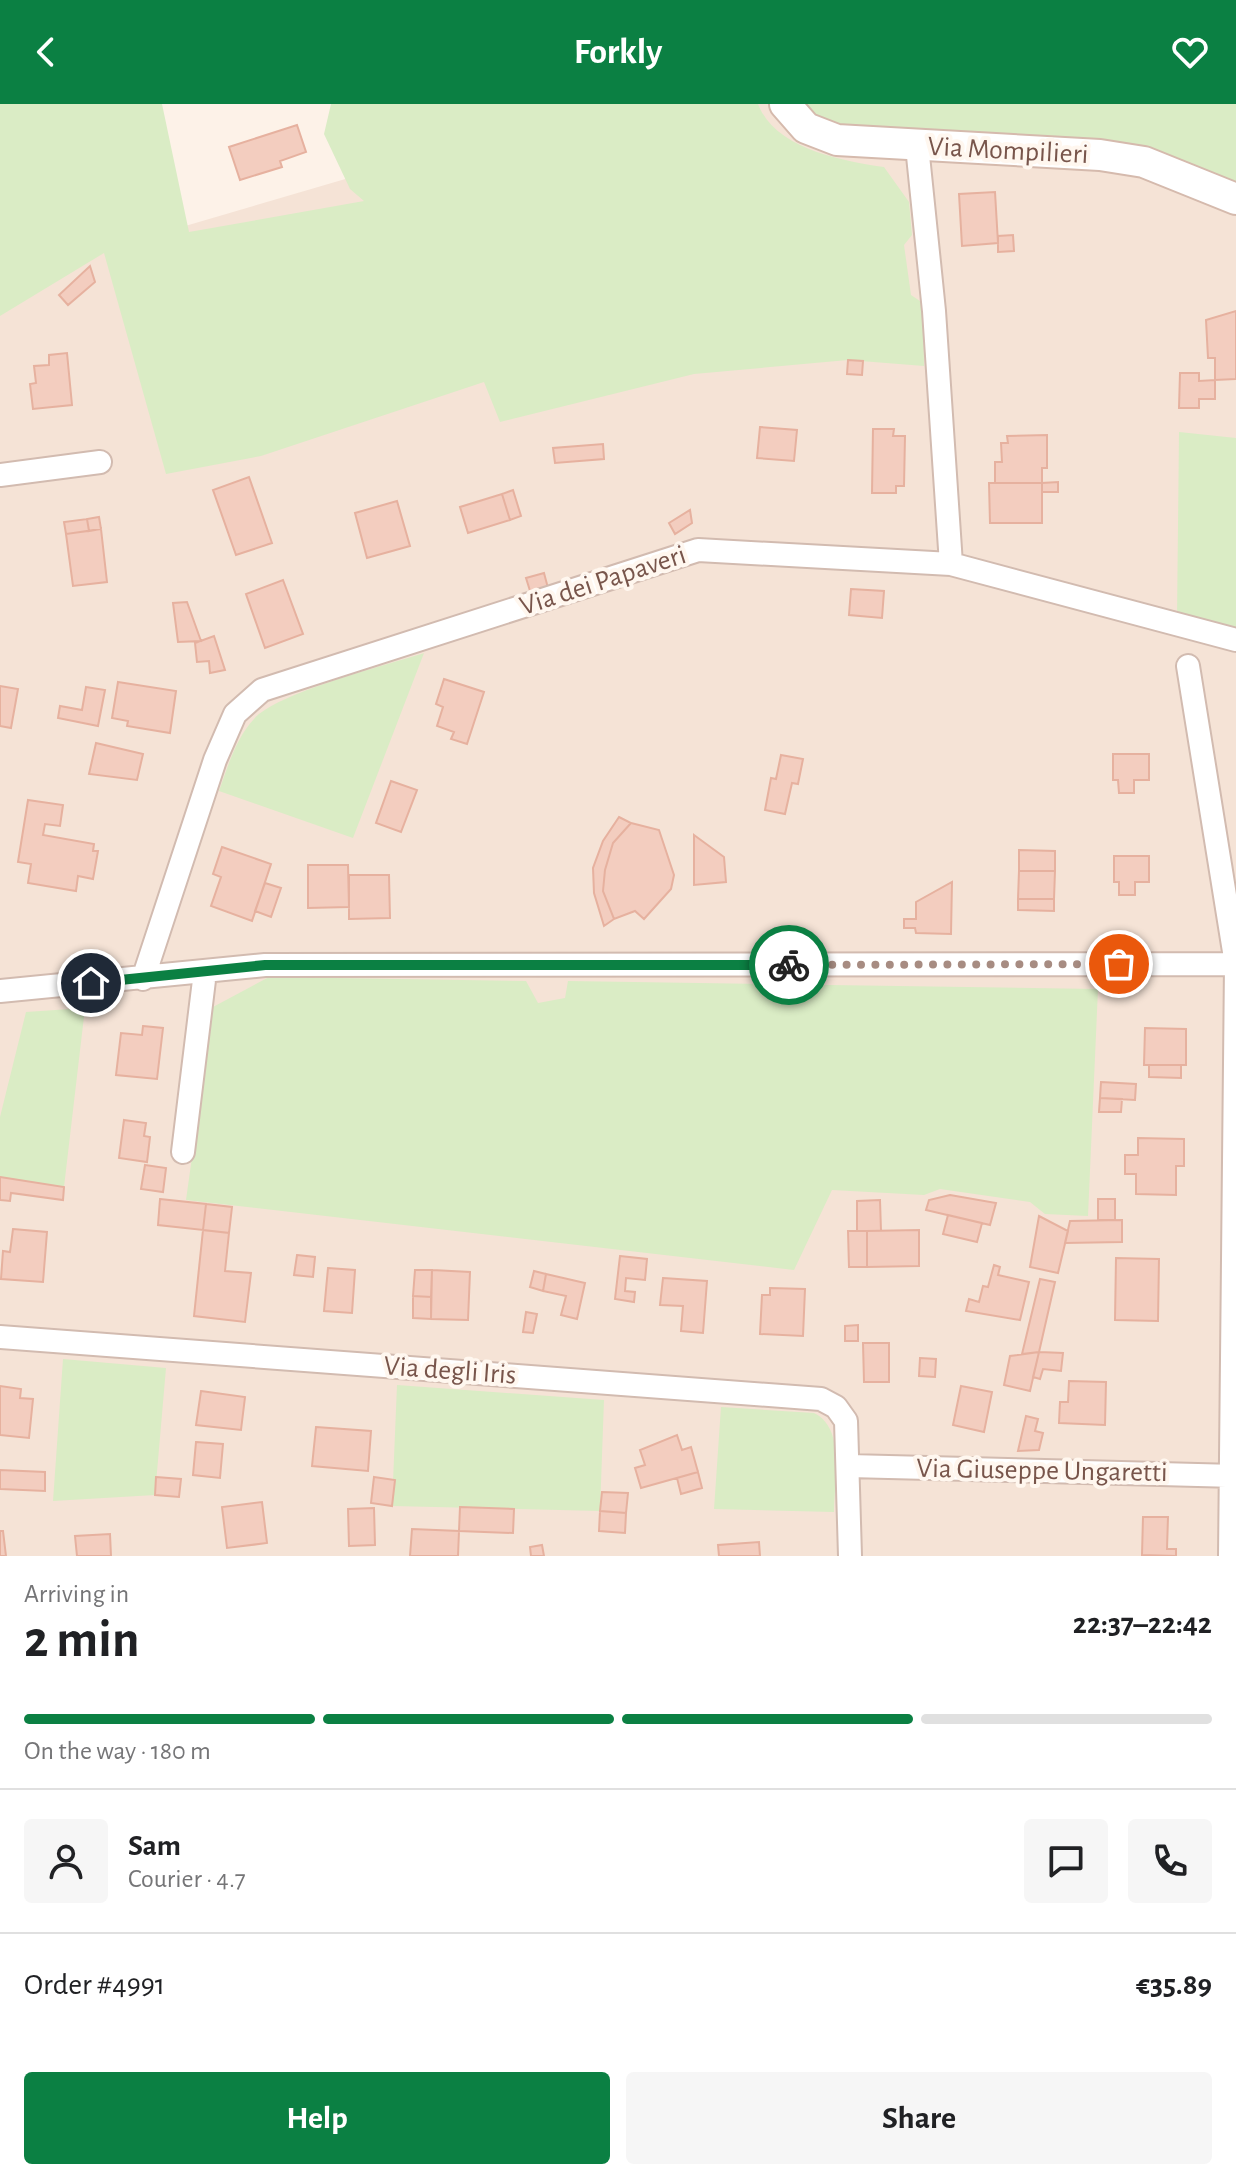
<!DOCTYPE html>
<html lang="en">
<head>
<meta charset="utf-8">
<style>
  body { margin:0; font-family:"Alegreya Sans",sans-serif; background:#f6f6f6; color:#202124; height:100vh; display:flex; flex-direction:column; font-size:30px; white-space:nowrap }
  * { box-sizing:border-box; margin:0 }
  p { font-size:26px; color:#757577 }
  .icon { flex:none; width:44px; height:44px; fill:none; stroke:currentColor; stroke-width:2; stroke-linecap:round; stroke-linejoin:round }
  .map { position:relative; height:1452px; overflow:hidden }
  .drawer { display:flex; flex-direction:column; background:#fff; flex:1 }
  .drawer>* { flex:none }
  .pin { position:absolute; display:grid; place-items:center; width:68px; height:68px; color:#fff; margin:-34px; border:4px solid #fff; border-radius:50%; box-shadow:0 2px 8px #0007 }
  .courier { position:absolute; display:grid; place-items:center; width:80px; height:80px; margin:-40px; border:6px solid #0b8043; border-radius:50%; background:#fff; color:#222; box-shadow:0 2px 10px #0007 }
  .headline em { font-style:normal; font-weight:700 }
  .headline div { display:flex; flex-direction:column-reverse }
  .headline { display:flex; align-items:center; justify-content:space-between; height:136px; padding:0 24px }
  h1 { font-size:52px; font-weight:700; line-height:60px }
  .bar { display:grid; grid-template-columns:repeat(4,1fr); gap:12px 8px; align-content:center; height:96px; padding:0 24px }
  .bar i { height:10px; border-radius:6px; background:#e0e0e0 }
  .bar .current { background:#0b8043 }
  .bar p { grid-column:span 4 }
  .line { display:flex; align-items:center; gap:20px; padding:0 24px; border-top:2px solid #e0e0e0 }
  .line div { flex:1 }
  .round { display:grid; place-items:center; flex:none; width:84px; height:84px; border-radius:8px; background:#f6f6f6 }
  .action { display:flex; gap:16px; margin-top:auto; padding:16px 24px }
  .action a { flex:1; height:92px; border-radius:8px; background:#0b8043; color:#fff; font-size:32px; font-weight:700; line-height:92px; text-align:center }
  .action a+a { background:#f6f6f6; color:#202124 }
  header { display:flex; justify-content:space-between; align-items:center; height:104px; padding:0 24px; background:#0b8043; color:#fff; font-size:36px; font-weight:700 }
  .map>svg:first-child { display:block }
  .residential { fill:#f5e3d6 }
  .green { fill:#daecc5 }
  .building { fill:#f3cdbf; stroke:#e6b19f; stroke-width:2 }
  .lines { fill:none; stroke-linecap:round; stroke-linejoin:round }
  .street-casing { stroke:#d2bbb0; stroke-width:26 }
  .secondary-casing { stroke:#d5baad; stroke-width:34 }
  .street { stroke:#fff; stroke-width:22 }
  .secondary { stroke:#fff; stroke-width:30 }
  .done { stroke:#a78c82; stroke-width:8; stroke-dasharray:0 14.4 }
  .route { stroke:#0b8043; stroke-width:10 }
  .labels { text-anchor:middle; dominant-baseline:central; stroke-width:8; stroke-linejoin:round; paint-order:stroke }
  .street-label { font-size:28px; fill:#78554b; stroke:#fff7ef }
</style>
</head>
<body>
<header><svg class="icon" aria-label="back" viewBox="0 0 24 24"><path d="M15 5l-7 7 7 7"/></svg>Forkly<svg class="icon" aria-label="heart" viewBox="0 0 24 24"><path d="M12 20l-8-8c-3-5 5-10 8-4 3-6 11-1 8 4z"/></svg></header>
<div class="map">
<svg width="1236" height="1452" viewBox="0 0 1236 1452">
  <rect width="100%" height="100%" fill="#fdf2e8"/>
  <!-- residential -->
  <path class="residential" d="M601,0H1236V1452H0V95L175,125Z"/>
  <!-- green -->
  <path class="green" d="M0,0H162L189,128L364,97L350,85L324,30L331,0H758C775,45 843,57 884,63L909,98L912,131L904,141L911,191L923,199L924,262L848,256L694,270L500,318L484,278L261,352L166,370L104,149L0,212Z
    M803,0H1236V83L844,23L814,10Z
    M1179,328L1236,334V529L1177,514Z
    M424,549L353,734L219,687C228,662 236,634 254,615C276,589 387,561 424,549Z
    M269,873L526,877L538,899L565,894L568,877L1098,885L1088,1112L1045,1110L1030,1098L940,1085L924,1091L832,1086L794,1166L186,1096L213,903Z
    M85,904L64,1083L0,1073V1013L26,908Z
    M63,1255L166,1264L155,1391L53,1397Z
    M397,1281L604,1296L600,1407L392,1402Z
    M721,1303L814,1309C846,1324 834,1378 834,1408L714,1405Z"/>
  <!-- building -->
  <path class="building" d="M297,21L306,48L280,57L282,63L240,76L229,43Z
    M995,88L998,139L962,142L959,90Z
    M1013,131L1014,147L998,148V132Z
    M90,162L95,178L68,201L59,191Z
    M1236,207V275L1215,276V254H1208L1206,216Z
    M67,249L72,301L33,305L30,280L36,279L34,262L49,261V251Z
    M848,256L863,257L862,271L847,270Z
    M1180,269H1199V277L1215,276V295H1199V304H1179Z
    M760,323L797,326L794,357L757,354Z
    M873,325H894L893,332H905L904,382H896V389H872Z
    M1047,331V364H1042V379H995V358H1002L1001,339H1008L1007,332Z
    M603,340L604,355L555,359L553,344Z
    M249,373L272,439L236,451L213,386Z
    M1058,378V388H1042V379Z
    M989,379H1042V419H990Z
    M513,386L521,412L510,416L502,390Z
    M502,390L510,416L468,429L460,403Z
    M397,397L410,442L367,454L355,409Z
    M690,406L692,419L675,430L669,419Z
    M99,413L101,425L89,427L87,415Z
    M87,415L89,427L66,430L64,418Z
    M101,425L107,478L73,482L66,430Z
    M544,469L548,484L531,490L526,474Z
    M283,476L303,530L265,544L246,490Z
    M851,485L884,487L882,514L849,511Z
    M187,498L201,537L178,538L173,499Z
    M214,532L225,566L210,569L209,557L197,558L195,539Z
    M444,575L484,588L467,640L451,635L454,628L437,622L443,603L436,600Z
    M118,578L176,587L170,629L127,622L128,617L112,614Z
    M0,582L18,585L11,624L0,622Z
    M86,583L105,586L98,622L58,614L60,602L82,606Z
    M96,639L143,650L137,676L89,670Z
    M1113,650H1149V676H1134V689H1119L1118,676H1113Z
    M781,651L803,655L798,680L792,679L785,710L765,706L771,674L776,675Z
    M391,677L417,686L401,728L376,719Z
    M28,696L63,701L60,722L45,720L43,731L94,740L93,747H98L93,775L78,772L76,787L28,779L31,760L18,758Z
    M619,713L631,719L613,739L605,766L603,787L614,815L604,822L594,789L593,764L603,737Z
    M631,719L659,726L674,771L671,785L644,815L635,807L614,815L603,787L605,766L613,739Z
    M694,731L724,753L726,778L694,781Z
    M222,743L271,760L252,817L211,802L221,773L213,770Z
    M1019,746L1055,747V767H1019Z
    M1114,752H1149V778H1135V791H1119V778H1114Z
    M308,761H348L349,803L308,804Z
    M1019,767H1055L1054,795H1018Z
    M349,771H389L390,814L349,815Z
    M952,778L951,830L916,829L915,824H904V815H916V798Z
    M265,779L281,784L271,813L255,807Z
    M1018,795H1054V807L1018,806Z
    M143,922L163,924L157,975L116,971L121,929L142,931Z
    M1145,924L1186,925V961H1144Z
    M1149,961H1181V974L1149,973Z
    M1101,978L1136,980L1135,996L1100,994Z
    M1100,994L1122,995L1121,1008H1099Z
    M124,1016L146,1019L144,1032L150,1033L147,1058L119,1054Z
    M1138,1034L1184,1035V1062H1176V1091L1136,1090V1070H1125V1051H1138Z
    M145,1061L166,1064L163,1088L141,1085Z
    M0,1073L64,1083L63,1096L11,1089L10,1097L0,1096Z
    M950,1091L996,1099L990,1121L926,1106L929,1096Z
    M160,1095L206,1100L203,1126L158,1121Z
    M1098,1095H1115V1116H1098Z
    M880,1096L881,1127H857V1097Z
    M206,1100L232,1103L229,1129L203,1126Z
    M948,1111L982,1119L977,1138L943,1130Z
    M1039,1112L1068,1127L1058,1169L1030,1163Z
    M1122,1116V1138L1065,1139L1070,1117Z
    M13,1125L47,1128L43,1178L1,1175L3,1147L10,1148Z
    M203,1126L229,1129L225,1167L251,1169L245,1218L194,1212Z
    M919,1126V1162L867,1163V1127Z
    M848,1127H867V1163H849Z
    M297,1151L315,1153L313,1173L294,1171Z
    M620,1152L647,1155L645,1176L626,1174L625,1187L635,1188L634,1198L615,1195Z
    M1116,1154L1159,1155L1158,1217L1115,1216Z
    M994,1161L1000,1163L998,1171L1029,1178L1020,1216L966,1207L969,1195L979,1198L983,1182L988,1183Z
    M328,1164L355,1166L352,1209L324,1207Z
    M415,1166H432L431,1193L413,1192Z
    M432,1166L470,1168L468,1216L431,1215Z
    M534,1167L546,1170L543,1187L530,1183Z
    M546,1170L585,1179L577,1215L561,1211L566,1192L543,1187Z
    M663,1174L707,1177L703,1229L681,1227L683,1202L660,1201Z
    M1040,1175L1055,1178L1039,1248L1022,1250Z
    M770,1184L805,1185L803,1232L760,1230L762,1191H770Z
    M413,1192L431,1193V1215L413,1214Z
    M526,1208L537,1210L533,1229L523,1228Z
    M858,1221V1237H845V1222Z
    M863,1239H889V1278H864Z
    M1039,1248L1030,1287L1004,1281L1010,1252Z
    M1039,1248L1063,1249L1061,1267L1043,1265L1040,1275L1033,1273Z
    M920,1254L936,1255L935,1273L919,1272Z
    M1069,1277L1106,1278L1105,1321L1059,1319L1060,1298H1068Z
    M0,1282L21,1285L20,1294L33,1295L29,1334L0,1331Z
    M961,1282L992,1288L984,1328L953,1321Z
    M201,1287L245,1293L241,1326L196,1321Z
    M1026,1312L1038,1315L1035,1327L1043,1329L1039,1346L1018,1347Z
    M316,1323L371,1327L368,1367L312,1362Z
    M677,1331L682,1346L691,1343L698,1368L641,1384L635,1364L645,1361L640,1346Z
    M196,1338L223,1340L220,1374L193,1371Z
    M0,1366L45,1368V1387L0,1385Z
    M698,1368L702,1384L681,1390L677,1374Z
    M156,1373L181,1375L179,1393L155,1391Z
    M374,1373L395,1376L392,1402L371,1399Z
    M602,1388L628,1389L626,1409L600,1407Z
    M262,1398L267,1439L227,1444L222,1403Z
    M460,1403L514,1405L513,1429L459,1427Z
    M374,1404L375,1441L349,1442L348,1405Z
    M600,1407L626,1409L625,1429L599,1427Z
    M1143,1413H1168L1167,1445H1176V1452L1142,1451Z
    M412,1425L459,1427L458,1452H410Z
    M0,1427H3L6,1452H0Z
    M110,1430L111,1452H77L75,1432Z
    M759,1438L760,1452H719L718,1441Z
    M542,1441L544,1452H531L530,1443Z"/>
  <g class="lines">
    <!-- street casing -->
    <g class="street-casing">
      <path id="street" d="M0,371L100,358
        M951,460L1236,536
        M143,875L215,656L235,610L262,586L698,446L951,460L934,207L917,42
        M0,887L265,861L1236,860L1188,562
        M183,1048L205,868
        M0,1233L821,1295L836,1303L846,1317L850,1452
        M849,1362L1236,1372
        M1230,1452L1236,861"/>
    </g>
    <!-- secondary casing -->
    <g class="secondary-casing">
      <path id="secondary" d="M785,0L806,24L837,36L1100,51L1144,58L1236,95"/>
    </g>
    <!-- street -->
    <use href="#street" class="street"/>
    <!-- secondary -->
    <use href="#secondary" class="secondary"/>
  </g>
  <g class="lines">
    <!-- done -->
    <path class="done" d="M789,861L1119,860"/>
    <!-- route -->
    <path class="route" d="M91,879L265,861H789"/>
  </g>
  <g class="labels">
    <!-- street labels -->
    <g class="street-label">
      <text transform="translate(1008 47) rotate(3)">Via Mompilieri</text>
      <text transform="translate(603 477) rotate(-18)">Via dei Papaveri</text>
      <text transform="translate(450 1267) rotate(4)">Via degli Iris</text>
      <text transform="translate(1042 1367) rotate(1)">Via Giuseppe Ungaretti</text>
    </g>
  </g>
</svg>
<div class="pin" style="left:1119px;top:860px;background:#ea580c"><svg class="icon" aria-label="bag" viewBox="0 0 24 24"><path d="M5 8h14l-1 12H6zM9 8a3 3 0 0 1 6 0"/></svg></div>
<div class="pin" style="left:91px;top:879px;background:#1f2937"><svg class="icon" aria-label="home" viewBox="0 0 24 24"><path d="M3 11l9-7 9 7M6 9v11h12V9"/></svg></div>
<div class="courier" style="left:789px;top:861px"><svg class="icon" aria-label="bike" viewBox="0 0 24 24"><circle cx="6" cy="16" r="4"/><circle cx="18" cy="16" r="4"/><path d="M6 16l4-8h5l3 8M10 8l3 8H6M13 5h3"/></svg></div>
</div>
<section class="drawer">
<div class="headline"><div><h1>2 min</h1><p>Arriving in</p></div><em>22:37–22:42</em></div>
<div class="bar"><i class="current"></i><i class="current"></i><i class="current"></i><i></i><p>On the way · 180 m</p></div>
<div class="line" style="height:144px"><a class="round"><svg class="icon" aria-label="person" viewBox="0 0 24 24"><circle cx="12" cy="8" r="4"/><path d="M4 21q1-7 8-7t8 7"/></svg></a><div><b>Sam</b><p>Courier · 4.7</p></div><a class="round"><svg class="icon" aria-label="chat" viewBox="0 0 24 24"><path d="M4 5h16v11H9l-5 4z"/></svg></a><a class="round"><svg class="icon" aria-label="phone" viewBox="0 0 24 24"><path d="M5 4h4l2 5-3 2q2 4 5 5l2-3 5 2v4C11 20 4 13 5 4z"/></svg></a></div>
<div class="line" style="height:104px"><div>Order #4991</div><b>€35.89</b></div>
<div class="action"><a>Help</a><a>Share</a></div>
</section>
</body>
</html>
